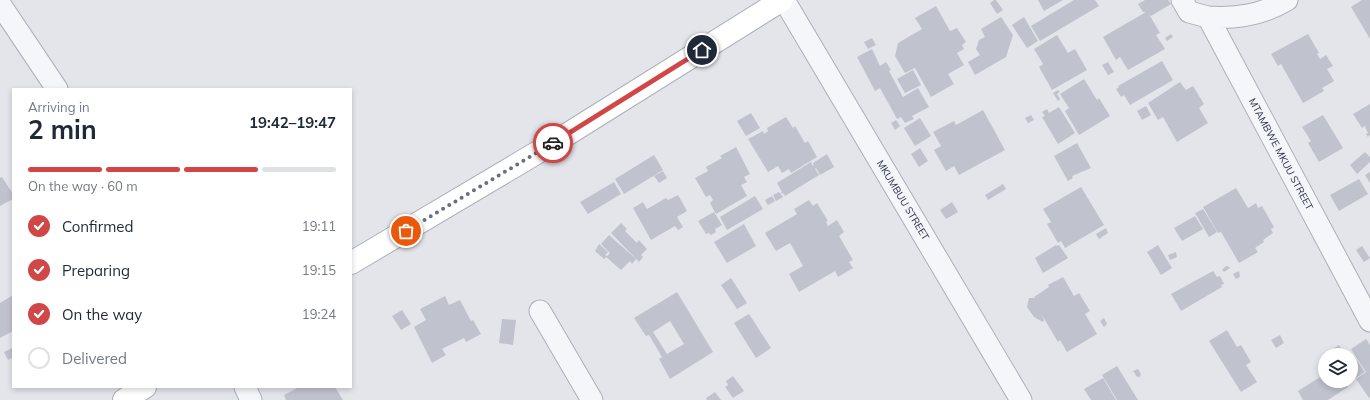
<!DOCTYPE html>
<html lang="en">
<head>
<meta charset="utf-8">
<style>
  body { margin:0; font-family:Mulish,sans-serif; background:#f6f6f7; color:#1f2937; height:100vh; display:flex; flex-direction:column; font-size:15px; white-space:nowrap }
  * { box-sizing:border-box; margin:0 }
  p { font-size:13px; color:#747a83 }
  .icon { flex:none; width:22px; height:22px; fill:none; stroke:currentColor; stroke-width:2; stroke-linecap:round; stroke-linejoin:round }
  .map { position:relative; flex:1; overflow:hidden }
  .drawer { position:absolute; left:12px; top:88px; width:340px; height:300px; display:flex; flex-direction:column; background:#fff; border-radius:0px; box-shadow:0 2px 6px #0003 }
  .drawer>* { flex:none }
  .fabs { position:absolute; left:1318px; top:348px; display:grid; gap:8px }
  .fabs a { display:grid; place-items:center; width:40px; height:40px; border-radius:50%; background:#fff; box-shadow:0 2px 6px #0003; font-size:20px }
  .pin { position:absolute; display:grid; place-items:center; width:34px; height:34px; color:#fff; margin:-17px; border:2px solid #fff; border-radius:50%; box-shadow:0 1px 4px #0007 }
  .courier { position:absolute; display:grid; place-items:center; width:40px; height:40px; margin:-20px; border:3px solid #d14747; border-radius:50%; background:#fff; color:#222; box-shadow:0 1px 5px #0007 }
  .headline em { font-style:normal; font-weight:700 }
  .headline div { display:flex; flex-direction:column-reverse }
  .headline { display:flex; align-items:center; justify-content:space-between; height:68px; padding:0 16px }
  h1 { font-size:26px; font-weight:700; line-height:30px }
  .bar { display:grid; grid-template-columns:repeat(4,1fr); gap:6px 4px; align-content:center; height:48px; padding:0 16px }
  .bar i { height:5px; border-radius:3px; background:#e0e1e3 }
  .bar .current { background:#d14747 }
  .bar p { grid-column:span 4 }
  ol { padding:0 16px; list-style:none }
  li { display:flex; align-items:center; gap:12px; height:44px }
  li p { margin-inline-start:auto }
  li .icon { padding:4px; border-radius:50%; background:#d14747; color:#fff; stroke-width:4 }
  li:last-child { color:#747a83 }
  li i { width:22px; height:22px; border:2px solid #e0e1e3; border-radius:50% }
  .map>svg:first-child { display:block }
  .building { fill:#c0c3ce; fill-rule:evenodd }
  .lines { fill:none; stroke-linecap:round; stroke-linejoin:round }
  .minor-casing { stroke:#acafb9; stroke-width:23 }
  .secondary-casing { stroke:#acafb9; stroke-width:24 }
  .minor { stroke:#f5f6f9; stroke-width:21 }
  .secondary { stroke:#fff; stroke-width:22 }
  .done { stroke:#6b6f7e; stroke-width:4; stroke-dasharray:0 7.2 }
  .route { stroke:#d14747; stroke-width:5 }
  .labels { text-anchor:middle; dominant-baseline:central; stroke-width:3; stroke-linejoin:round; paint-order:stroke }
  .street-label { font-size:10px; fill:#2a3044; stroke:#f2f4f8 }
</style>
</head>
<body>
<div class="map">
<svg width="1370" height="400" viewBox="0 0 1370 400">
  <rect width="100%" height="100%" fill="#e3e5eb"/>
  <!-- building -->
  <path class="building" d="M994,0H996L1003,10L997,14L990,3Z
    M1038,0H1063L1044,11Z
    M1074,0H1095L1099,6L1040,41L1031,26Z
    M1145,0H1168L1171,4L1151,16L1149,14L1160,33L1156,35L1165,49L1128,70L1120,57L1116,60L1103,37L1146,12H1143L1138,4Z
    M1362,0H1370V39L1351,7Z
    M936,6L950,31L957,28L966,42L962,45L964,49L957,53L964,65L948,74L954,84L931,97L915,68L905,73L895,56L898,43L922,29L915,18Z
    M1001,17L1013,35L1006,57L975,75L968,62L980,55L976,49L979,40L985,37L981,29Z
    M1024,17L1038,41L1027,48L1012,25Z
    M1171,34L1173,37L1167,41L1165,38Z
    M1308,34L1319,53L1317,54L1322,62L1320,59L1326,55L1333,66L1327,69L1334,81L1322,88L1324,91L1303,103L1281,64L1278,66L1271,54Z
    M1057,35L1068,53L1075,49L1087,70L1052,90L1039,67L1043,64L1034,49Z
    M872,38L876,45L868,49L864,42Z
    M872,49L880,66L886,62L891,70L889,71L903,97L918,88L929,107L912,116L914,119L905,123L901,117L897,119L880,88L875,91L857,57Z
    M1162,61L1173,80L1130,105L1124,95L1121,97L1116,89L1119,87L1118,86Z
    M1108,62L1114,72L1108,75L1102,65Z
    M913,70L921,85L905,93L897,79Z
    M1084,79L1097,100L1099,98L1110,116L1079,135L1065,111L1069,108L1060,94Z
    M1180,82L1186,90L1193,86L1204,104L1199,108L1208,123L1177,142L1163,117L1158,120L1148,103Z
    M1058,90L1060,92L1057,94L1060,99L1058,101L1053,93Z
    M1370,104V135L1368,137L1366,134L1368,133L1365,127L1366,125L1362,128L1353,114Z
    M1146,106L1151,115L1142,120L1137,111Z
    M1059,107L1075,133L1058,144L1042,117L1045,116L1042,112L1047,109L1049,113Z
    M983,110L1005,150L959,175L954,166L946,171L934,150L941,146L933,132L954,121L956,125Z
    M751,113L760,128L746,136L737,121Z
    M1031,115L1034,120L1028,123L1025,118Z
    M1323,115L1343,148L1319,162L1308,143L1311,141L1302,127Z
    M786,117L793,128L795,126L805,143L808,141L817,157L791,173L789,169L782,173L778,166L768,172L748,139L763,131L764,134L768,131L767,128Z
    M920,118L931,136L915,146L904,128Z
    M896,120L900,126L895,130L891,123Z
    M1077,143L1091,168L1072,176L1073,178L1068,181L1054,156Z
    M736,147L750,174L744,177L747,182L741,185L747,196L716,214L710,203L713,200L710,195L706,197L695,178L708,171L706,167L722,158L720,156Z
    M920,148L928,161L919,167L911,154Z
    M1365,152L1370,157V162L1357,174L1350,165Z
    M827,154L834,167L820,175L816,168L815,169L819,175L785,196L783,193L782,194L781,192H782L777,183L811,162L813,166L814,165L813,163Z
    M654,155L663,170L624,194L615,179Z
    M663,171L667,178L659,183L654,176Z
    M1370,172V183L1365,175Z
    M2,177L13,194V199L0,206V178Z
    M1359,179L1368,194L1339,211L1330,195Z
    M614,182L621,194L588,214L580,202Z
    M1003,184L1006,189L988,200L985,195Z
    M1081,187L1104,225L1065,248L1061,241L1058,243L1047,224L1051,222L1043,209Z
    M1236,188L1248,208L1256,203L1258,208L1262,206L1274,227L1271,229L1273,233L1263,240L1264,242L1255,248L1258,252L1239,263L1221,232L1218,233L1203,207Z
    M779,192L783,197L776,201L773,195Z
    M678,195L687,211L677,217L683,227L678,230L675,226L651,240L633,208L643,202L647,209L666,198L668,200Z
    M755,196L763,209L727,230L720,217Z
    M772,196L775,201L768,205L765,200Z
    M809,200L813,206L817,203L828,221L826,222L828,226L837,220L844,232L839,236L853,260L849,262L853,268L838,277L835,271L799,292L789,274L803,266L790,243L776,251L765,233L797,214L794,209Z
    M952,202L958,212L946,219L940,210Z
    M1203,209L1217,232L1209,237L1195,213Z
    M714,212L722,225L715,229L716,232L711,235L709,233L706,234L698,221Z
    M1195,216L1203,229L1182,241L1174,228Z
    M621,223L627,229L625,231L637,243L639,240L647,249L641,255L643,257L639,262L611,233Z
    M744,224L756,246L727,263L714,242Z
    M1106,228L1108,233L1099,239L1096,234Z
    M609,235L636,259L632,264L630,261L621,270L606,257L610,253L601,244Z
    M599,244L608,252L605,255L607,256L604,259L595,251Z
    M1056,245L1057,246L1059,245L1068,258L1043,273L1035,258Z
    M1158,245L1172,268L1161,275L1147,252Z
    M1362,246L1370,258L1364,262L1356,250Z
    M1176,252L1177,257L1170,260L1168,255Z
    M1226,266H1228L1230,268L1224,272L1222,270Z
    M1213,271L1217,277L1220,276L1224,284L1221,285L1222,287L1181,311L1171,294Z
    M1239,271L1240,277L1236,279L1233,274Z
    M1063,277L1074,296L1079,293L1090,311L1085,314L1097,334L1067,352L1060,340L1058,342L1042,315L1044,320L1043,322L1034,317L1027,307L1029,298H1035L1034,297L1049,287L1048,285Z
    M731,278L747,303L737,309L721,285Z
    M677,292L713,352L670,379L659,359L662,357L649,335L646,336L634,318ZM670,321L684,344L667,354L653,332Z
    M13,295V331L0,338V303Z
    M445,296L449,305L460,300L471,321L473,320L481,334L466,342L464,338L442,349L446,355L432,363L414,327L426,320L420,309Z
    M402,310L411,324L401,330L392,316Z
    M749,314L771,348L756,358L734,323Z
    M1104,318L1107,324L1104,327L1100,321Z
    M502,319L516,320L513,345L499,343Z
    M1227,330L1237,347L1241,345L1251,362L1246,365L1257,382L1241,392L1209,341Z
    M1280,335L1284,343L1276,348L1271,340Z
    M1366,339L1370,345V397L1369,398L1356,379L1366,372L1351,349Z
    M1339,345L1345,355H1325V363L1321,357Z
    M12,348L13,357L8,360L4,352Z
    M1354,356L1365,372L1351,381V358Z
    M1117,366L1138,400H1117L1102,375Z
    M1138,369L1141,374L1139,378L1138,376L1137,377L1133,371Z
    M1325,374V381H1351L1346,384L1348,387L1328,400H1303L1298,391Z
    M733,376L744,391L733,398L725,387L728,385L726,381Z
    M1103,378L1116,400H1091L1084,389Z
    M299,387H335L343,400H286L284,395Z
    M715,392L721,400H707L706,398Z"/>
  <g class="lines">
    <!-- minor casing -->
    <g class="minor-casing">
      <path id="minor" d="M784,0L1021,400
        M1182,0L1189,12L1208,17L1370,321
        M0,4L57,89
        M1208,17C1237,19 1262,15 1287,0
        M540,311L592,400
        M245,387L251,400"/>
    </g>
    <!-- secondary casing -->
    <g class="secondary-casing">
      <path id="secondary" d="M351,263L555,142L782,0
        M124,400L145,387"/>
    </g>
    <!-- minor -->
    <use href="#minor" class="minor"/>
    <!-- secondary -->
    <use href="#secondary" class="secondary"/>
  </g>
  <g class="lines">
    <!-- done -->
    <path class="done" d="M406,231L553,143"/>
    <!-- route -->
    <path class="route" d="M553,143L702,50"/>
  </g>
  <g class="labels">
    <!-- street labels -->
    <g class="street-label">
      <text transform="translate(1281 154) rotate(62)">MTAMBWE MKUU STREET</text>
      <text transform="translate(903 200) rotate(59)">MKUMBUU STREET</text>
    </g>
  </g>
</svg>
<div class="fabs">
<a><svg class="icon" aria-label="layers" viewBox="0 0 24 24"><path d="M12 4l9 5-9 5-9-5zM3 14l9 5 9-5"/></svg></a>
</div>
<div class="pin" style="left:406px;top:231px;background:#ea580c"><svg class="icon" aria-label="bag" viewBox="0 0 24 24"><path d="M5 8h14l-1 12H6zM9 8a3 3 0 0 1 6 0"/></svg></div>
<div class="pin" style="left:702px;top:50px;background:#1f2937"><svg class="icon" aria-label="home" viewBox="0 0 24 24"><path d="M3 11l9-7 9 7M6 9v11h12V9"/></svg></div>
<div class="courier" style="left:553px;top:143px"><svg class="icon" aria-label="car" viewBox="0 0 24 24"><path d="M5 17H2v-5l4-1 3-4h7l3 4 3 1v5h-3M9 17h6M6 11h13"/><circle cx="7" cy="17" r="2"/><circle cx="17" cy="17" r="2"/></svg></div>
<section class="drawer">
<div class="headline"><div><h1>2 min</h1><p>Arriving in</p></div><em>19:42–19:47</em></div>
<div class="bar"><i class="current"></i><i class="current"></i><i class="current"></i><i></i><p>On the way · 60 m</p></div>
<ol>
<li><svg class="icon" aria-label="check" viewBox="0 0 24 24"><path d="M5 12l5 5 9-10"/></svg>Confirmed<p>19:11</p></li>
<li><svg class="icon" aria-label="check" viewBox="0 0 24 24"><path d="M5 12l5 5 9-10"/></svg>Preparing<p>19:15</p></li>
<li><svg class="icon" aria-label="check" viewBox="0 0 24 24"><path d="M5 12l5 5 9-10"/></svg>On the way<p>19:24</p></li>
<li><i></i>Delivered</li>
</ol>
</section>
</div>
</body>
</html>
